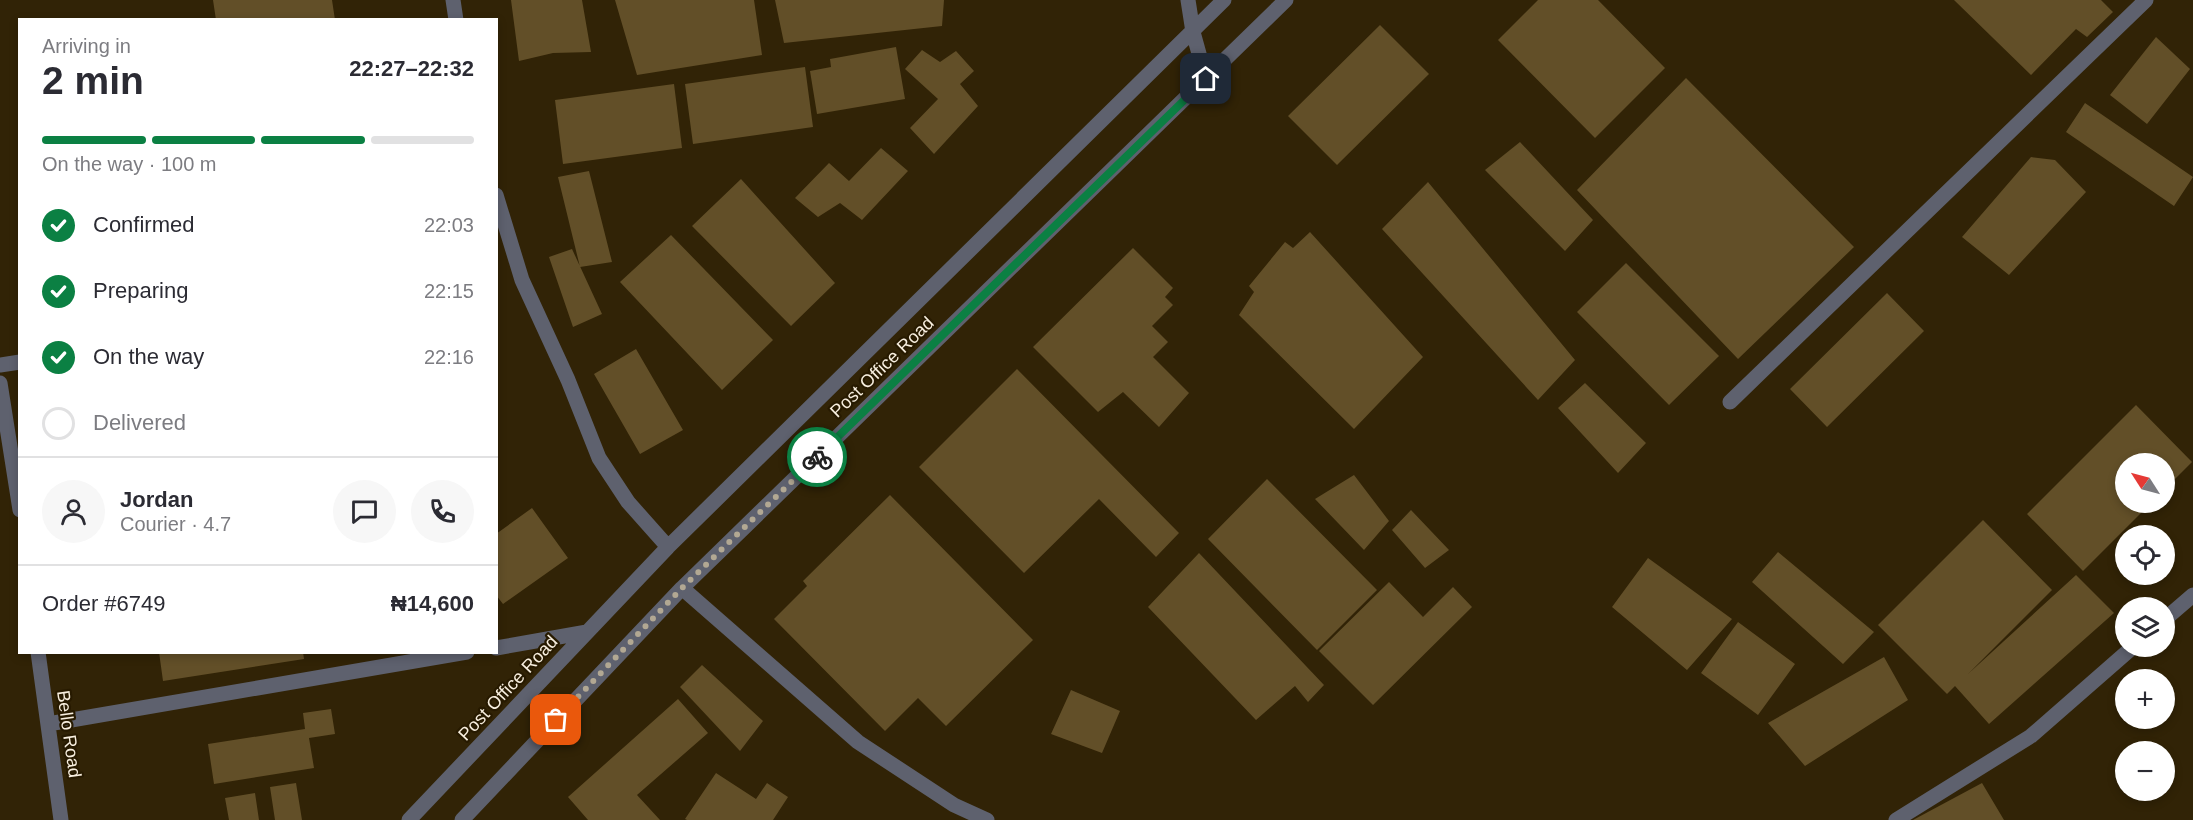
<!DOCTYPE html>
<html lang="en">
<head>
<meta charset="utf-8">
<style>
  body { margin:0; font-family:Helvetica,sans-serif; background:#f7f7f7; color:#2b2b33; height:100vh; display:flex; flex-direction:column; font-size:22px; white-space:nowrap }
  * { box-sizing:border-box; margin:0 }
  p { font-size:20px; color:#7c7c81 }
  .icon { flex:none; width:33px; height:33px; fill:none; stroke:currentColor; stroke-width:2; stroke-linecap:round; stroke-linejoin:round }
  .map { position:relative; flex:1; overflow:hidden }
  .panel { position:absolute; left:18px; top:18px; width:480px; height:636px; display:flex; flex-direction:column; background:#fff; border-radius:0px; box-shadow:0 3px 9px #0003 }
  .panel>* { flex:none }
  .needle { width:39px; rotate:306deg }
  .controls { position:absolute; left:2115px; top:453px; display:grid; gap:12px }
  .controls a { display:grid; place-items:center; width:60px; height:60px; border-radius:50%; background:#fff; box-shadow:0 3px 9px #0003; font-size:30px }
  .pin { position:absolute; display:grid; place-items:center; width:51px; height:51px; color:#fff; margin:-26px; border-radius:12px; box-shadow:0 3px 9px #0006 }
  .courier { position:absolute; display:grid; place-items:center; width:60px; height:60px; margin:-30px; border:4px solid #0b8043; border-radius:50%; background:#fff; color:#222; box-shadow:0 2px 8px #0007 }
  .headline em { font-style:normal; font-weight:600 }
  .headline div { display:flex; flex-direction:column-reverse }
  .headline { display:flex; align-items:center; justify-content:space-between; height:102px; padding:0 24px }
  h1 { font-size:39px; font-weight:600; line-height:45px }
  .bar { display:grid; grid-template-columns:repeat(4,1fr); gap:9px 6px; align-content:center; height:72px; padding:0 24px }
  .bar i { height:8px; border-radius:4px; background:#e1e1e2 }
  .bar .current { background:#0b8043 }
  .bar p { grid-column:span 4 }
  .line { display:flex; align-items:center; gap:15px; padding:0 24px; border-top:2px solid #e1e1e2 }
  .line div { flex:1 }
  .round { display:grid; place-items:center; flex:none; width:63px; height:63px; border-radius:32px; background:#f7f7f7 }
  ol { padding:0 24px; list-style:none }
  li { display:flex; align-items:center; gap:18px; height:66px }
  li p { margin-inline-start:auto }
  li .icon { padding:6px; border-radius:50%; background:#0b8043; color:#fff; stroke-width:4 }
  li:last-child { color:#7c7c81 }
  li i { width:33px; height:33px; border:3px solid #e1e1e2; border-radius:50% }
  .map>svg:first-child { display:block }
  .building { fill:#624f28 }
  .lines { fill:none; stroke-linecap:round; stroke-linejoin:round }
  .minor { stroke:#5e616e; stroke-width:15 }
  .done { stroke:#b2a893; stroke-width:6; stroke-dasharray:0 10.8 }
  .route { stroke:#0b8043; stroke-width:8 }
  .labels { text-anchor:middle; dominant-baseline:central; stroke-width:4.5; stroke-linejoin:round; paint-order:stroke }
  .street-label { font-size:18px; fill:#f8efdf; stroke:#271a00 }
</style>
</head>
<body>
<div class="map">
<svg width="2193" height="820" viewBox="0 0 2193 820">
  <rect width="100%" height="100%" fill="#312306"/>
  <!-- building -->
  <path class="building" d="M213,0H332L335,20H216Z
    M511,0H582L591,52L553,53L519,61Z
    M615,0H754L762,55L637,75Z
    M775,0H944L942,26L784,43Z
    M1538,0H1598L1665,68L1595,138L1498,40Z
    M1954,0H2101L2113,12L2087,37L2076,29L2031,75Z
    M1380,25L1429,74L1337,165L1288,116Z
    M2156,37L2190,69L2147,124L2110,95Z
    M896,47L905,99L817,114L810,71L831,67L830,59Z
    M922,50L940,62L956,51L974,71L960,84L978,106L934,154L910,128L938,99L905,69Z
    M805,67L813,127L693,144L685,84Z
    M1686,78L1854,247L1738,359L1577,190Z
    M674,84L682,148L563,164L555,100Z
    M2085,103L2193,177L2174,206L2066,132Z
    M1520,142L1593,220L1565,251L1485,170Z
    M881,148L908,171L862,220L840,203L818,217L795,198L829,163L849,181Z
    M2031,157L2055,160L2086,192L2009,275L1962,237Z
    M589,171L612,262L580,267L558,177Z
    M741,179L835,283L791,326L692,226Z
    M1428,182L1575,360L1538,400L1382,229Z
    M1310,232L1423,357L1354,429L1239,315L1254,292L1249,286L1285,242L1293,248Z
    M671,235L773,340L722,390L620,282Z
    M1133,248L1173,288L1165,297L1173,305L1152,326L1168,342L1153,357L1189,393L1159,427L1123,392L1098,412L1033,347Z
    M572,249L602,314L573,327L549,257Z
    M1626,263L1719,356L1669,405L1577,312Z
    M1887,293L1924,331L1827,427L1790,389Z
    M636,349L683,430L640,454L594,374Z
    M1017,369L1179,533L1156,557L1099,499L1024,573L919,467Z
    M1585,383L1646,443L1618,473L1558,408Z
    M2136,405L2192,462L2164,490V464H2126V502H2152L2083,571L2027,514Z
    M1354,475L1389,521L1364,550L1315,499Z
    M1267,479L1377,590L1317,650L1208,539Z
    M890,495L1033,640L946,726L918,698L885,731L774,619L807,586L803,581Z
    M532,508L568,558L503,604L496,595V534Z
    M1411,510L1449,550L1425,568L1392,530Z
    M1983,520L2052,590L1968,674L2076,575L2114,613L1989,724L1955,686L1947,694L1878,625Z
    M1778,552L1874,632L1843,664L1752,582Z
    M1199,553L1324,685L1308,702L1295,686L1256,720L1148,607Z
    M1648,558L1732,619L1687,670L1612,607Z
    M1389,582L1423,617L1453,587L1472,607L1373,705L1319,651Z
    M1738,622L1795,664L1758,715L1701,673Z
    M159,652H303L304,659L163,681Z
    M1884,657L1908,700L1805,766L1768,723Z
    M702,665L763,721L740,751L680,687Z
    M1071,690L1120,711L1102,753L1051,734Z
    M678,699L708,733L637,795L660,820H588L568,797Z
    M331,709L335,734L309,738L314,768L214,784L208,744L305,729L303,713Z
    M716,773L756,799L767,783L788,797L773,820H687L685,819Z
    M296,783L302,820H275L270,787Z
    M1982,783L2004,820H1913Z
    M255,793L259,820H229L225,798Z"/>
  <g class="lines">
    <!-- minor -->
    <path class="minor" d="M453,0L456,20
      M1188,0L1193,32L1206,79
      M496,195L522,280L568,380L599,458L628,502L668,547
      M0,365L20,362
      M0,383L20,510
      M1730,402L2146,0
      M682,588L858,742L954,805L987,820
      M2164,620L2193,595
      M496,648L587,632
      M38,652L61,820
      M48,724L467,652
      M409,820L668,547L1224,0
      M462,820L682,588L1286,0
      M1896,820L2031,736L2134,646"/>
  </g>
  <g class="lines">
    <!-- done -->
    <path class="done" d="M556,720L682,588L817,457"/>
    <!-- route -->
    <path class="route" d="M817,457L1206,79"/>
  </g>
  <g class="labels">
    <!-- street labels -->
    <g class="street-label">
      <text transform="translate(882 367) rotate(-44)">Post Office Road</text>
      <text transform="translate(508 688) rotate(-47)">Post Office Road</text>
      <text transform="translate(69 734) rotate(82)">Bello Road</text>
    </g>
  </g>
</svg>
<div class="controls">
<a><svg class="needle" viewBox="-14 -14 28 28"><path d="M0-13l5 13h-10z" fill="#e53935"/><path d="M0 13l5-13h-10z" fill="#7c7c81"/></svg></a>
<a><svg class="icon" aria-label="locate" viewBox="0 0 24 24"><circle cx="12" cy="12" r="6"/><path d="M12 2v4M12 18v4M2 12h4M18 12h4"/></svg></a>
<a><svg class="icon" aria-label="layers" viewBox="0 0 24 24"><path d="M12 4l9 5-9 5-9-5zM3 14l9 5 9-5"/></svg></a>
<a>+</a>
<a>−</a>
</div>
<div class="pin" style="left:556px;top:720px;background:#ea580c"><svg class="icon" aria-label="bag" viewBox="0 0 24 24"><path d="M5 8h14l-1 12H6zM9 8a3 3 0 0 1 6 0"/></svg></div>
<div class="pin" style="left:1206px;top:79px;background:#1f2937"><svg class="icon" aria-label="home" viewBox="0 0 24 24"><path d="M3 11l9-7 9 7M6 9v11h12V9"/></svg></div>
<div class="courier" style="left:817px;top:457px"><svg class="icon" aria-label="bike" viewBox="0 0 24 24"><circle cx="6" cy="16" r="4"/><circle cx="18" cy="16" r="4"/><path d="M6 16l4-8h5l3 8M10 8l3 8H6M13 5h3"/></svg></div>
<section class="panel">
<div class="headline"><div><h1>2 min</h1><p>Arriving in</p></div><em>22:27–22:32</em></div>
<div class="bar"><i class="current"></i><i class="current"></i><i class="current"></i><i></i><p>On the way · 100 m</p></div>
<ol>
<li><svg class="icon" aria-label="check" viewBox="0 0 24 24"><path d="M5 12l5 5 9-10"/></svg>Confirmed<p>22:03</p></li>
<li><svg class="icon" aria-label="check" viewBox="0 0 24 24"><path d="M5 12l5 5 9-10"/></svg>Preparing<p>22:15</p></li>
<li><svg class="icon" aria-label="check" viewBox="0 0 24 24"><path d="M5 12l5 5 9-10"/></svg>On the way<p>22:16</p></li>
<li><i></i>Delivered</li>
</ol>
<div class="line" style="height:108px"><a class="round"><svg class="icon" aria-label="person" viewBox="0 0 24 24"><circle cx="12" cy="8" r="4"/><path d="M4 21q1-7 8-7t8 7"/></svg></a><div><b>Jordan</b><p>Courier · 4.7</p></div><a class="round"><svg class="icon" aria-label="chat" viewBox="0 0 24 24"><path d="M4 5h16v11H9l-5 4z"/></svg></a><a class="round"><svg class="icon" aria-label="phone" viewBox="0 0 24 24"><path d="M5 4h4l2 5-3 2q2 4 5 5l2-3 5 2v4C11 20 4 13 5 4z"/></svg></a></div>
<div class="line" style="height:78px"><div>Order #6749</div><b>₦14,600</b></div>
</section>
</div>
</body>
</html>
